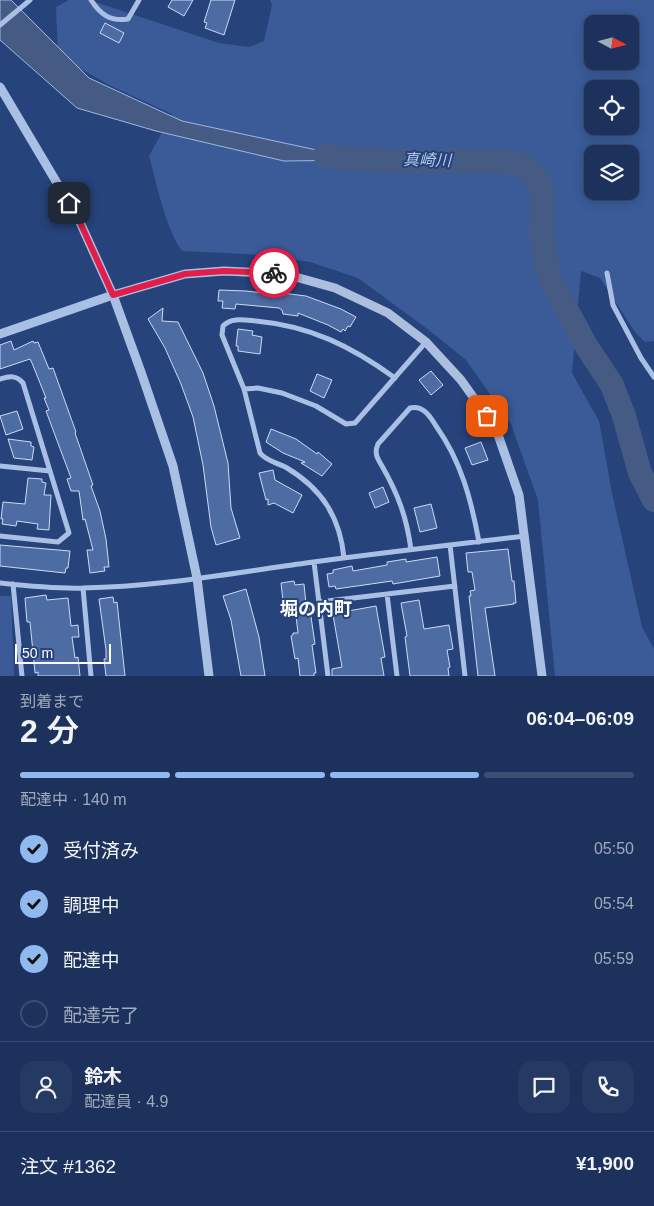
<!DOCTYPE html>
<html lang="ja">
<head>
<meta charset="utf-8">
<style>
  body { margin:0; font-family:Arial,"Noto Sans JP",sans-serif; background:#253a62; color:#f1f3f6; height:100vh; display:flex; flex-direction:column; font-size:19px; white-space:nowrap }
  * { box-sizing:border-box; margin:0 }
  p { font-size:16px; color:#a0aabb }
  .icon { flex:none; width:28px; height:28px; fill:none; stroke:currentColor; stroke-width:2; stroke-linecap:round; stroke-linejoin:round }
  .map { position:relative; height:676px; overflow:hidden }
  .drawer { display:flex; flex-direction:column; background:#1c325c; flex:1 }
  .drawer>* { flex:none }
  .needle { width:32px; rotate:97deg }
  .controls { position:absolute; left:584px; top:15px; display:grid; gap:10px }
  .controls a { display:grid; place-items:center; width:55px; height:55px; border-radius:10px; background:#1c325c; box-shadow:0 2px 12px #0003,0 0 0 1px #3a4d72; font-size:25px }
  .scale { position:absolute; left:15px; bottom:12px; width:96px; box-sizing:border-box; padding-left:5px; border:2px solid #fff; border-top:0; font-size:14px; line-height:18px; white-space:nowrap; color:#fff; -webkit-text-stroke:4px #26437b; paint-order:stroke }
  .pin { position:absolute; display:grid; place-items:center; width:42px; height:42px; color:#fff; margin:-21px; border-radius:10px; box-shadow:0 2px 8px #0006 }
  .courier { position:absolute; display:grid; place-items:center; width:50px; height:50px; margin:-25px; border:4px solid #e11d48; border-radius:50%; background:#fff; color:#222; box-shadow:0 1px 6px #0007 }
  .head em { font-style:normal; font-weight:600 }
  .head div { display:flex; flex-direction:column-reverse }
  .head { display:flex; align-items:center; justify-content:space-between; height:85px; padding:0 20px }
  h1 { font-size:32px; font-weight:600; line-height:38px }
  .bar { display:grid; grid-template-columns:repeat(4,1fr); gap:8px 5px; align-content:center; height:60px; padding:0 20px }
  .bar i { height:6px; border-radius:4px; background:#3a4d72 }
  .bar .current { background:#90b9f0 }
  .bar p { grid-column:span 4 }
  .line { display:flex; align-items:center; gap:12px; padding:0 20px; border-top:1px solid #3a4d72 }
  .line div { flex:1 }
  .round { display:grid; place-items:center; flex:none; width:52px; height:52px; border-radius:15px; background:#253a62 }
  ol { padding:0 20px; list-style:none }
  li { display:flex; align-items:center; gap:15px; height:55px }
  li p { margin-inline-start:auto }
  li .icon { padding:5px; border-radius:50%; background:#90b9f0; color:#111; stroke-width:4 }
  li:last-child { color:#a0aabb }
  li i { width:28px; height:28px; border:2px solid #3a4d72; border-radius:50% }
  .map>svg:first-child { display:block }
  .green { fill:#3a5b98; fill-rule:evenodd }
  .water { fill:#455b84; stroke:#9eb8e5 }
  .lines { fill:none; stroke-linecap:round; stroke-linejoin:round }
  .river { stroke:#455b84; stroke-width:24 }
  .building { fill:#4e6ca4; stroke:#ccdaf3 }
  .minor { stroke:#aabfe4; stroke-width:5 }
  .tertiary { stroke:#aabfe4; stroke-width:9 }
  .done { stroke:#b3bdd1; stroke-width:5; stroke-dasharray:0 9 }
  .route { stroke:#e11d48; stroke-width:6 }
  .labels { text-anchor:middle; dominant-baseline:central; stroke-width:4; stroke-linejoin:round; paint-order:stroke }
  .water-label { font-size:16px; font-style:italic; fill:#b5c9ec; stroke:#26437b }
  .quarter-label { font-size:18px; font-weight:bold; fill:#fff; stroke:#26437b }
</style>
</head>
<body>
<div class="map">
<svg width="654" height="676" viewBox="0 0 654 676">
  <rect width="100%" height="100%" fill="#26437b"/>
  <!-- green -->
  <path class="green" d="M69,0H89L219,43L249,47L264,41L272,5L270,0H654V341L645,342L635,332L600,278L581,271L572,373L599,421L612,493L642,627L654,649V676H555L538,500L511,424L466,360L430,331L358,278L310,262L264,255L182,251C165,227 157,185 149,156L172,114L111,86L58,56L56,7ZM592,24H630V61H592ZM592,89H630V126H592ZM592,154H630V191H592Z
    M0,596H11L14,676H0Z"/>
  <!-- water -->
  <path class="water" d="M0,0H11L89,78L182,121L363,160L284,161L156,131L77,108L0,40Z"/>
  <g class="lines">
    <!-- river -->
    <path class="river" d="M325,155L347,159L407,161H499L524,166L539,181L542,194L541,234L550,279L585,344L612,385L624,416L640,473L654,500"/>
  </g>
  <!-- building -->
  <path class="building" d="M172,0H193L184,16L168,7Z
    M211,0H235L224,35L205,28L207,23L204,22Z
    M105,23L124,33L119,43L100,33Z
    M219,290L246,291L281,295L282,293L306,296L341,309L356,317L350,327L348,326L345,331L343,329L341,332L328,325L298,313V316L283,314L282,310L279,308L236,304L235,309L222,308L223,301H218Z
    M163,308L162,321L178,322L203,373L214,406L228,463L231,508L240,538L216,545L211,527L203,465L193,417L181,384L165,348L148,319Z
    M238,329L253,331L252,335L262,337L260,354L238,351V346H236Z
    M11,341L14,350L33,341L34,343L38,342L49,369L53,368L76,432L75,433L93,485L91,486L100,511L106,539L109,567H104L105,571L90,573L87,550H93L85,519L83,520L79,491H71L67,479L71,478L46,411L49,410L44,398H46L32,363L30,359L0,369V345Z
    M431,371L443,385L431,395L419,380Z
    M317,374L332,380L324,398L310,391Z
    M17,411L23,429L6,435L0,416Z
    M271,429L296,439L317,454L318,452L332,464L322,476L301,463L305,462L283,453L266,442Z
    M8,439L31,442V446L34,447L32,460L14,458Z
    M481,442L488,460L472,465L465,448Z
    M273,470L275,480L302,495L293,513L274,503L268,505V499L266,500L259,473Z
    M28,478L42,479V482L46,483L44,495H51L49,530L37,529L38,524L17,521L16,526L2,524L3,519H1L3,502L25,504Z
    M383,487L389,502L375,508L369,493Z
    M431,504L437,528L420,532L414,508Z
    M0,545L70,551L68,568H66L65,573L0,566Z
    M508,549L512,581H514L516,603H513L514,604L485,608L495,676H478L469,596H471L470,591L475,590L472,572H468L466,553Z
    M437,557L440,576L393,584L392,581L336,589L335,586L329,587L327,574L333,573V570L352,566L353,571L387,565V562L406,559V562Z
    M294,581L295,585L304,584L306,604L309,603L315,644L312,645L316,673H314V676H300L298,658L295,659L291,636L293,635V633H298L294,599L283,601L281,583Z
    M246,589L259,637L265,676H241L231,620L223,596Z
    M46,595L47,600L68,598L71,626L78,625L79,637H72L75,658L78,657L80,676H38V672L35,673L30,622H27L25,598Z
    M113,597L114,603L117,602L125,676H106L104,659H106V650L99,599Z
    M419,600L424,629L449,625L453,649L447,650L450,667L448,668L449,676H410L405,637L407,636L401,603Z
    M376,606L385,657L381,658L384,676H332V669L342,667L333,615H336L335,609L348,607V611Z"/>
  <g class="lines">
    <!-- minor -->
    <path class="minor" d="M91,0C100,14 110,22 128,19L139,0
      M0,25L30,0
      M607,273L613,305L641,358L654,377
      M0,379C10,376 16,375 23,383L69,533L58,542L0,536
      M244,389L258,388L282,393L316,406L346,424L355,423L426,342
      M0,466L50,471
      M450,545L465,676
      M411,550C407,518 398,494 382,466C377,458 374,453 378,444L410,408C423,405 430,416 436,426C461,461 471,499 479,542
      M344,558C340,517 322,489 287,468C278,463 266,461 260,453L244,389L222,335L223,326C231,317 245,320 256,321C310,326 351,346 395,378
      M314,562L328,676
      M0,583C28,586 56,589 83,588C158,587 232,573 306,563C379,553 452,545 525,536
      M13,584L22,676
      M83,588L91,676
      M387,594L397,676
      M319,602L455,586"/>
    <!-- tertiary -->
    <path class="tertiary" d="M0,87L79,220L113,295L141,372L173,466L197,578L209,676
      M0,334L113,295L185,274L224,271L285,274L335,288L388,313L426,342L461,380L496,429L519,495L542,676"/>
  </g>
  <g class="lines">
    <!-- done -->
    <path class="done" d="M274,273C290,274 304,280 319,284C376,300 422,334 460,379C470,390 478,404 487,416"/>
    <!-- route -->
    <path class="route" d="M69,203L79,220L113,295L185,274L224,271L274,273"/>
  </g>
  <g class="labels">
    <!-- water labels -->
    <g class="water-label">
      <text transform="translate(427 160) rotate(1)">真崎川</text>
    </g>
    <!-- quarter labels -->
    <g class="quarter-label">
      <text x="316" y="609">堀の内町</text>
    </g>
  </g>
</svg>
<div class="controls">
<a><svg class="needle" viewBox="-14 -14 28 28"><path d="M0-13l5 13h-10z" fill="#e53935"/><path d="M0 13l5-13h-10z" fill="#a0aabb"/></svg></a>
<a><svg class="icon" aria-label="locate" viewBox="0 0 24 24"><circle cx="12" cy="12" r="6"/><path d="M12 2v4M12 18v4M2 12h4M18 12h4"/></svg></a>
<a><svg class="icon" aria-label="layers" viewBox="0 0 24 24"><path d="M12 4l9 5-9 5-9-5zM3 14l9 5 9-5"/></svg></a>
</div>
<div class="scale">50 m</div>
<div class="pin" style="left:487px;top:416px;background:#ea580c"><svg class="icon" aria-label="bag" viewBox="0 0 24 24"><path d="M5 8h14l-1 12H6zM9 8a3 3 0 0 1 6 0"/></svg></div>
<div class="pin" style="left:69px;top:203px;background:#1f2937"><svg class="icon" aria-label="home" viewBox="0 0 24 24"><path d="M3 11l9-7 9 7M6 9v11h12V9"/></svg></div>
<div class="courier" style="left:274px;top:273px"><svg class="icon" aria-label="bike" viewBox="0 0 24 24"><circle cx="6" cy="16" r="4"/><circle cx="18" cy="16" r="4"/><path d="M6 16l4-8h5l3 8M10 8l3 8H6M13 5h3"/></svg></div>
</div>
<section class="drawer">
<div class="head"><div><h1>2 分</h1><p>到着まで</p></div><em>06:04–06:09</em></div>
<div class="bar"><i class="current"></i><i class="current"></i><i class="current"></i><i></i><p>配達中 · 140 m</p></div>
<ol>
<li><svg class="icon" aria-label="check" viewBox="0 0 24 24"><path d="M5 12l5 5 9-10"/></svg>受付済み<p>05:50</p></li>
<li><svg class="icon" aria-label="check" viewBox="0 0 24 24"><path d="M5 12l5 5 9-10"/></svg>調理中<p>05:54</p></li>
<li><svg class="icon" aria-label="check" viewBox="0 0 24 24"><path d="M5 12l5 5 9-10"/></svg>配達中<p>05:59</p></li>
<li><i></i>配達完了</li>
</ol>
<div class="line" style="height:90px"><a class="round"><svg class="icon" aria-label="person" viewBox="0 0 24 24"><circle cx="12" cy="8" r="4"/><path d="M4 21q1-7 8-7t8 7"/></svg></a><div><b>鈴木</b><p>配達員 · 4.9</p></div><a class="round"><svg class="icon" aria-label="chat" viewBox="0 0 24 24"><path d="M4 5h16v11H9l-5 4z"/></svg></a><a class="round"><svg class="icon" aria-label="phone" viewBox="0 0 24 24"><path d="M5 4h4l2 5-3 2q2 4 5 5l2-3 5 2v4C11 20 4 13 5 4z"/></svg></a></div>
<div class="line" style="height:65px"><div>注文 #1362</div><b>¥1,900</b></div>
</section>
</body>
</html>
